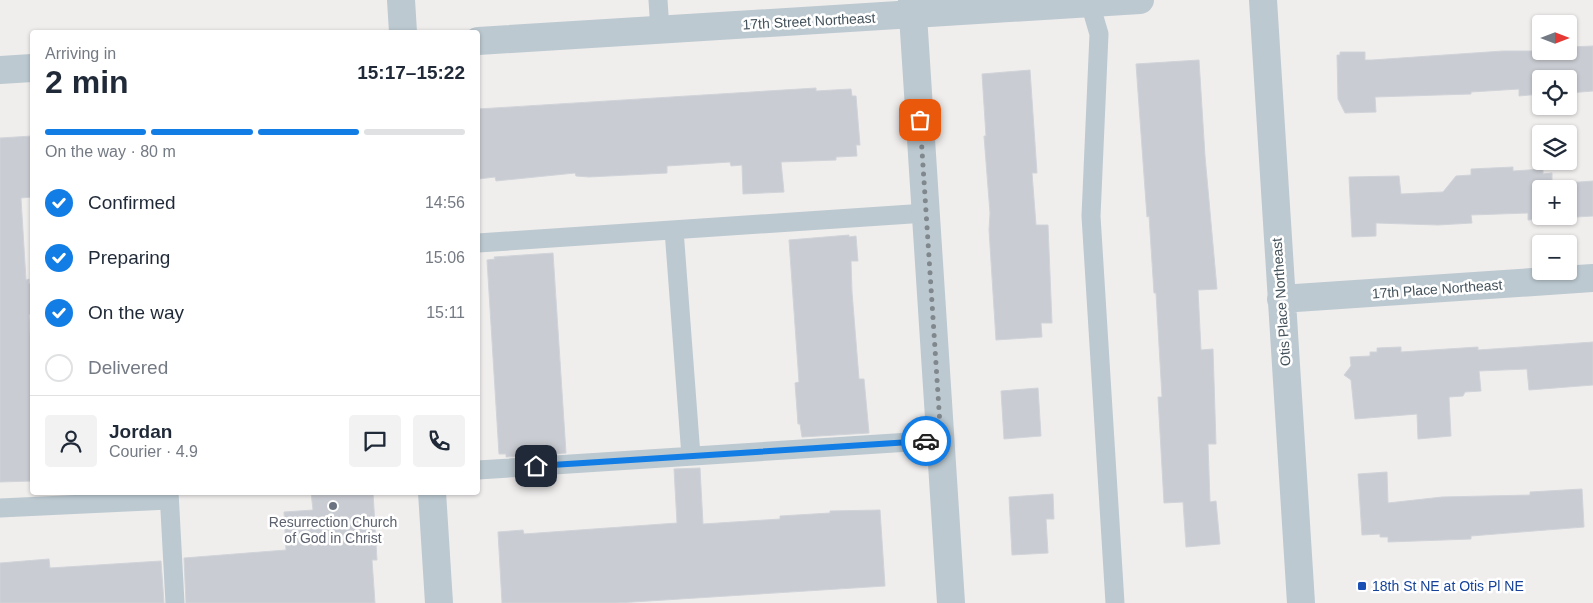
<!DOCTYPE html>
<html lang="en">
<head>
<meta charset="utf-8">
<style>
  body { margin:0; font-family:Helvetica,sans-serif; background:#f2f2f3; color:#1f2937; height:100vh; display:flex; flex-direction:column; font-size:19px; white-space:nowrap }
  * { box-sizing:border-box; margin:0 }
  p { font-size:16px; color:#747a83 }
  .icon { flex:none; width:28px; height:28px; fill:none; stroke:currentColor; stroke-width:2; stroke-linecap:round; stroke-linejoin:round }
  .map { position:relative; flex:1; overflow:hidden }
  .panel { position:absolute; left:30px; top:30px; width:450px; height:465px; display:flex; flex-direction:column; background:#fff; border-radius:5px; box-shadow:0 1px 4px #0004 }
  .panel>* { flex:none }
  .needle { width:32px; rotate:90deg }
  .tools { position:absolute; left:1532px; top:15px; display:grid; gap:10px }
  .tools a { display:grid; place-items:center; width:45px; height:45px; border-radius:5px; background:#fff; box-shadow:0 1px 4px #0004; font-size:25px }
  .pin { position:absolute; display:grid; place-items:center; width:42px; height:42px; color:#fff; margin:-21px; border-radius:10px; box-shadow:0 2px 8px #0006 }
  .courier { position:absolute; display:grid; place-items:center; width:50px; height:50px; margin:-25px; border:4px solid #117de5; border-radius:50%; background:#fff; color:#222; box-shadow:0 1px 6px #0007 }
  .head em { font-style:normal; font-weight:700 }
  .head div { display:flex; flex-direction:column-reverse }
  .head { display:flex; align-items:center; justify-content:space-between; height:85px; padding:0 15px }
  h1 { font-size:32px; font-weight:700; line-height:38px }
  .bar { display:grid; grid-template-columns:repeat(4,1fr); gap:8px 5px; align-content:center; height:60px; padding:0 15px }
  .bar i { height:6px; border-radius:4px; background:#e0e1e3 }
  .bar .selected { background:#117de5 }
  .bar p { grid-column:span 4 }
  .line { display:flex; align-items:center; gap:12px; padding:0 15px; border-top:1px solid #e0e1e3 }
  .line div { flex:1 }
  .round { display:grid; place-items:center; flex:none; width:52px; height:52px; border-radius:5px; background:#f2f2f3 }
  ol { padding:0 15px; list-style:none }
  li { display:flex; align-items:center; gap:15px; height:55px }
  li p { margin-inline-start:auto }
  li .icon { padding:5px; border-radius:50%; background:#117de5; color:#fff; stroke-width:4 }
  li:last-child { color:#747a83 }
  li i { width:28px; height:28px; border:2px solid #e0e1e3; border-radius:50% }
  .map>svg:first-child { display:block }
  .building { fill:#c9ccd2; stroke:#d0d4d9; fill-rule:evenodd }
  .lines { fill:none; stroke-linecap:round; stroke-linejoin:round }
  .lane { stroke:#bcc9d0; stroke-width:19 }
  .street { stroke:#bcc9d0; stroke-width:28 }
  .done { stroke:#80888e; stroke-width:5; stroke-dasharray:0 9 }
  .route { stroke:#117de5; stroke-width:6 }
  .worship-dot { fill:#6b7280; stroke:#fff; stroke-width:2 }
  .transit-dot { fill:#1a4fb4; stroke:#fff; stroke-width:2 }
  .labels { text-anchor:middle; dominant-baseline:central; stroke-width:5; stroke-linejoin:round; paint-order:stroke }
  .street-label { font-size:14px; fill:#44525b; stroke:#fff }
  .worship-label { font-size:14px; fill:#5b616d; stroke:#fff }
  .transit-label { font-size:14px; fill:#164399; stroke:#fff; text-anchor:start }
</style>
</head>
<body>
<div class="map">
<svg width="1593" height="603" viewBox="0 0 1593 603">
  <rect width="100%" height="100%" fill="#f0eded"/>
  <!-- building -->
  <path class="building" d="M1593,46V91L1569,93V79H1541V94L1519,96V89L1471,92V94L1375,97L1376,112L1345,113L1338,99L1337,55H1340V52H1365V60H1372L1503,51H1569V47Z
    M1199,60L1205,156L1217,289L1198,290L1201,350L1213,349L1216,444H1208L1210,502L1216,501L1220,544L1186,547L1183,502L1164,503L1158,397H1162L1156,293H1154L1149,216L1147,217L1136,64Z
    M1030,70L1037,173H1032L1036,225H1048L1052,323H1041L1042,337L996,340L989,230L990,213L984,136H986L982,74Z
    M816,88V91L851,89L852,96H856L860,145H856L857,156L836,157V160L781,162L784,192L743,194L742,165L731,166L730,162L667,166V173L589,177L576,176L575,173L496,181L495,177L478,179V109Z
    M32,136V197L21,198L26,280L29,279V284L32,283V312L29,315L32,366V481L0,482V138Z
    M1513,167V171L1543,169V174L1552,173V184L1593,181V216L1528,220V213L1471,215L1472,223L1438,225L1376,223V236L1352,237L1349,177L1399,176L1401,194L1443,192L1456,176L1471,175V169ZM1541,189H1569V216H1541Z
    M849,235V237L856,236L858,261H851L852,292L859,379H864L869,433L802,437L800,424H798L797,410L795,383L799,382L789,240Z
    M553,253L566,453L506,457V454H499L487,260L495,259L494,257Z
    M1593,342V385L1529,390L1527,369L1479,371L1481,391L1465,392L1463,396L1449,397L1451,436L1418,439L1417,414L1355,419L1351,380L1344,375L1351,366L1350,357L1370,356V352H1377V348L1401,347V352L1478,347V350Z
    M1038,388L1041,436L1004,439L1001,391Z
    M700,468L703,524L780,519V516L830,513V511L880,510L885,586L617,603H502L498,532L523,530L524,534L677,523L674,469Z
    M1387,472L1388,503L1442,497L1530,495V492L1582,489L1584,527L1471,536V539L1388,542V537H1380V534L1362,535L1358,474Z
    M311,492H373L377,560H372L375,603H186L184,558L286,550L284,512L313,510Z
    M1053,494L1054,519H1046L1048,553L1012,555L1009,497Z
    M49,559L50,568L161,561L164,603H0V563Z"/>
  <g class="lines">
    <!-- lane -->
    <path class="lane" d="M658,0L660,30
      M1089,0L1099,34L1091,216L1115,603
      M674,230L691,456
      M478,243L926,213
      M478,470L941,440
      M169,492L175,603
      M0,508L169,500"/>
    <!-- street -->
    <path class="street" d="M401,0L403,32
      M912,0L951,603
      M1263,0L1301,603
      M478,41L1140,0
      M0,70L32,68
      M1281,299L1593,278
      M432,492L439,603"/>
  </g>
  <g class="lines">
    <!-- done -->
    <path class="done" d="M920,120L941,440L926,441"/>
    <!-- route -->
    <path class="route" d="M536,466L926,441"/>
  </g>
  <!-- markers -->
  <circle class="worship-dot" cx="333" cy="506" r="5"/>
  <rect class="transit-dot" x="1357" y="581" width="10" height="10" rx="2.5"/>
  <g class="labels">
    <!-- street labels -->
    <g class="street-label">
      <text transform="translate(809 21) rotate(-3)">17th Street Northeast</text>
      <text transform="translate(1437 289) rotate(-4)">17th Place Northeast</text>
      <text transform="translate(1281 302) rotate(-94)">Otis Place Northeast</text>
    </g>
    <!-- worship labels -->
    <g class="worship-label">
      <text x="333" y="522">Resurrection Church<tspan x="333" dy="16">of God in Christ</tspan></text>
    </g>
    <!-- transit labels -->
    <g class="transit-label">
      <text x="1372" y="586">18th St NE at Otis Pl NE</text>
    </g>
  </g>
</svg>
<div class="tools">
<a><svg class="needle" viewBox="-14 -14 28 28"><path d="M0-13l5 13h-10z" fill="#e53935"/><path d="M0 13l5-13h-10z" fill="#747a83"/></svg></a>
<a><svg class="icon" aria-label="locate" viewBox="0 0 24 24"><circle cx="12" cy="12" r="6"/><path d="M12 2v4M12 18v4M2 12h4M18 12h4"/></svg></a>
<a><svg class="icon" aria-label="layers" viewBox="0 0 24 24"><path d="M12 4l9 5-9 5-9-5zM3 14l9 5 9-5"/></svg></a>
<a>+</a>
<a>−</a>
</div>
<div class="pin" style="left:920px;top:120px;background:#ea580c"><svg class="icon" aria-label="bag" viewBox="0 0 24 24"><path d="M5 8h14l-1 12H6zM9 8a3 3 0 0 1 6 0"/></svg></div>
<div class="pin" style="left:536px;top:466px;background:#1f2937"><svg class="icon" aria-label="home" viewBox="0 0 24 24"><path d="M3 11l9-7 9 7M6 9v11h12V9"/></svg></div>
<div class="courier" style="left:926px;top:441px"><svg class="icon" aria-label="car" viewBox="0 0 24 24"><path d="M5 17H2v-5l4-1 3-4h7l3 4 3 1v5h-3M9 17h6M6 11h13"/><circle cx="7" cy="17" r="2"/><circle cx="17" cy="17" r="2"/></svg></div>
<section class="panel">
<div class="head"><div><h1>2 min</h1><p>Arriving in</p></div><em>15:17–15:22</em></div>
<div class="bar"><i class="selected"></i><i class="selected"></i><i class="selected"></i><i></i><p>On the way · 80 m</p></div>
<ol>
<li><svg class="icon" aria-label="check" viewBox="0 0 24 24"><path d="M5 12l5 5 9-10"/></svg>Confirmed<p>14:56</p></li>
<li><svg class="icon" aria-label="check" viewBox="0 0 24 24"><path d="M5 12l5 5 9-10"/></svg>Preparing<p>15:06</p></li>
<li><svg class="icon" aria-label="check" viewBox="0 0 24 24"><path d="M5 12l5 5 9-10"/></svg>On the way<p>15:11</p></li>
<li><i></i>Delivered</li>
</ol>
<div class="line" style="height:90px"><a class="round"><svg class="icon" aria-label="person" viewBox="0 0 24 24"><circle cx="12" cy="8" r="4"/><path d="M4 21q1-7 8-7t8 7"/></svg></a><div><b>Jordan</b><p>Courier · 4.9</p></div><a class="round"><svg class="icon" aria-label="chat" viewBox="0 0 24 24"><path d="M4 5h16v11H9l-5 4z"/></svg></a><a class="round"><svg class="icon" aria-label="phone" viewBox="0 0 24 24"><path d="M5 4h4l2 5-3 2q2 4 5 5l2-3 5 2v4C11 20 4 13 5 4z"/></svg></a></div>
</section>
</div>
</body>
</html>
